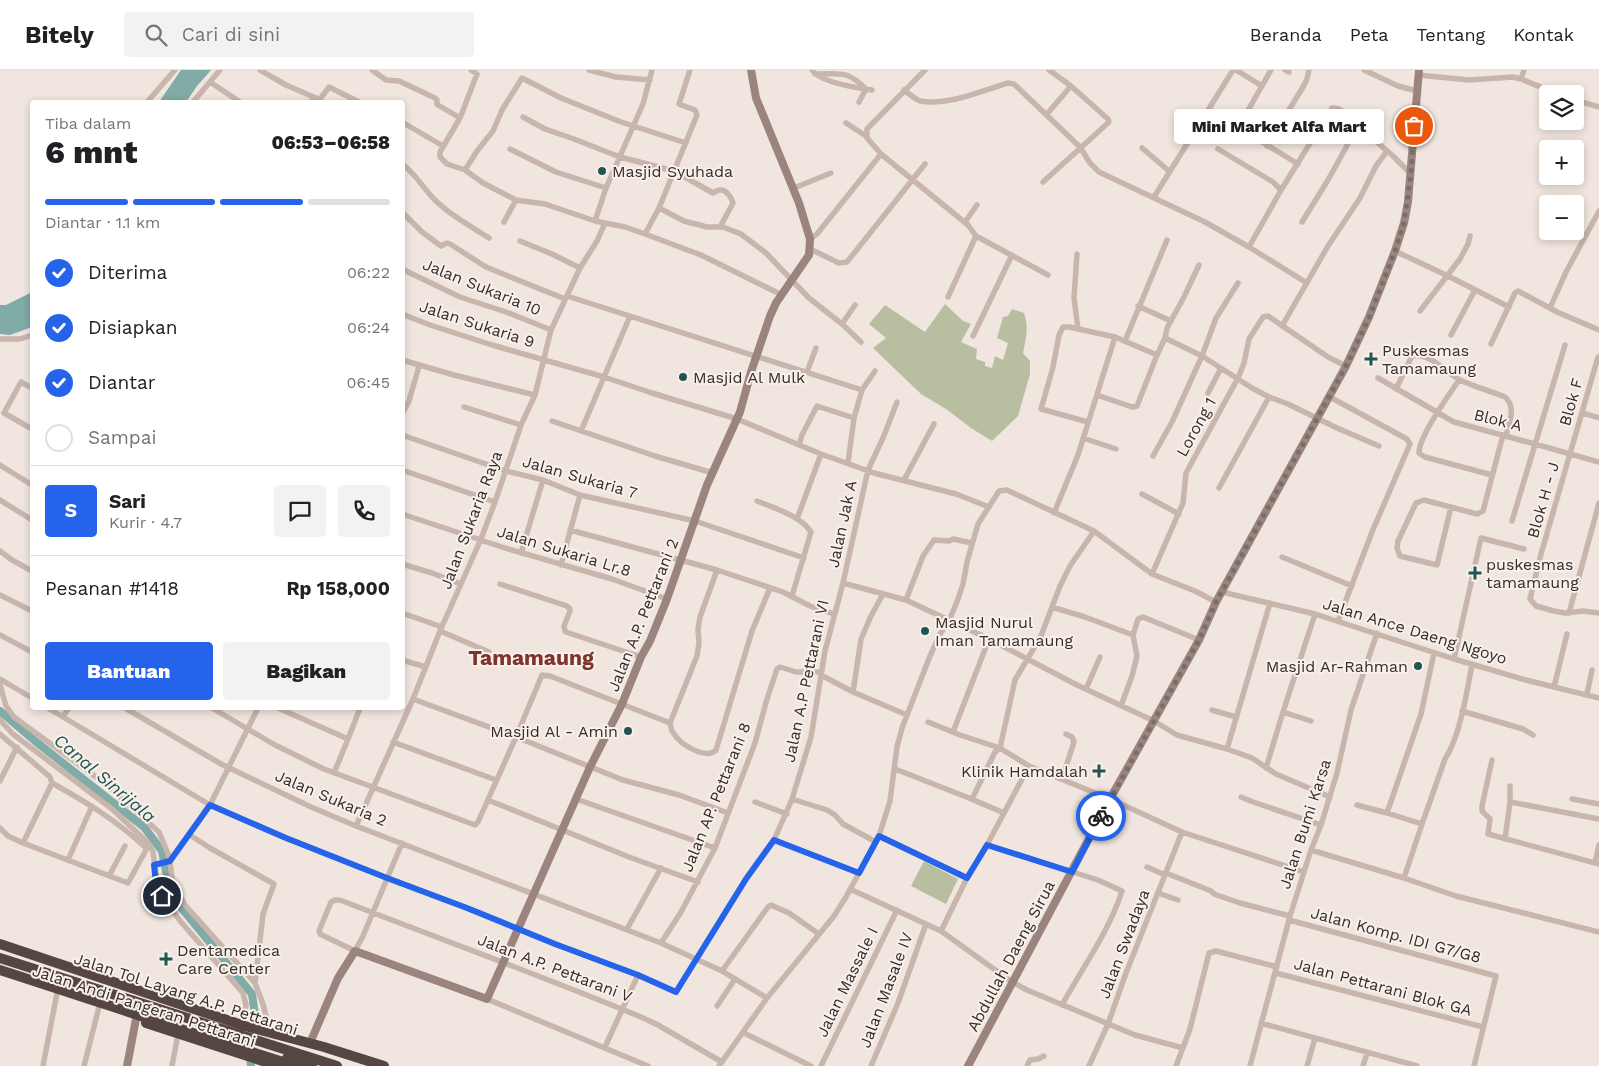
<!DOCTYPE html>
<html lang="id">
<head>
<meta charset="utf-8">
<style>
  body { margin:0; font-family:"Work Sans",sans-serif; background:#f2f2f2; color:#202124; height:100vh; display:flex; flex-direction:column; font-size:19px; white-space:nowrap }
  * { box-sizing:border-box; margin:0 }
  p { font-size:16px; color:#757577 }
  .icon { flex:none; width:28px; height:28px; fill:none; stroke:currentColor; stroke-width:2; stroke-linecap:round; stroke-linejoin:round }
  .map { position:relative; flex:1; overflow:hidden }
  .sheet { position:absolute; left:30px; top:30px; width:375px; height:610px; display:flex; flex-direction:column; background:#fff; border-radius:5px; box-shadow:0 2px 8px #0003 }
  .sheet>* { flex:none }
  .fabs { position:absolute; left:1539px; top:15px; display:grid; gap:10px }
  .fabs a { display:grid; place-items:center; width:45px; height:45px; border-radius:5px; background:#fff; box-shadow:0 2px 8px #0003; font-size:25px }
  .pin { position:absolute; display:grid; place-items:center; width:42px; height:42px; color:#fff; margin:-21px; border:2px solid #fff; border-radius:50%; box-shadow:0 1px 5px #0007 }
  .courier { position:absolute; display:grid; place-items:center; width:50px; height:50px; margin:-25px; border:4px solid #2563eb; border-radius:50%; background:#fff; color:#222; box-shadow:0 1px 6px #0007 }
  .bubble { position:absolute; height:35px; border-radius:5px; background:#fff; box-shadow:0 2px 8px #0003; font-size:16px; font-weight:800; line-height:35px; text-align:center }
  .summary em { font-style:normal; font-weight:800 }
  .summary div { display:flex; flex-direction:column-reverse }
  .summary { display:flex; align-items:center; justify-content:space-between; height:85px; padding:0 15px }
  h1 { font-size:32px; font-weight:800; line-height:38px }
  .bar { display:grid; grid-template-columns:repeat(4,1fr); gap:8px 5px; align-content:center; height:60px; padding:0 15px }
  .bar i { height:6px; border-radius:4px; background:#e0e0e0 }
  .bar .active { background:#2563eb }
  .bar p { grid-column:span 4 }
  .line { display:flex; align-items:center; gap:12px; padding:0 15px; border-top:1px solid #e0e0e0 }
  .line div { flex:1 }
  .round { display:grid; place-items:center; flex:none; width:52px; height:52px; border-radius:5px; background:#f2f2f2 }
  ol { padding:0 15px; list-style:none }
  li { display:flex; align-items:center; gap:15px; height:55px }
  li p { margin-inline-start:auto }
  li .icon { padding:5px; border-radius:50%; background:#2563eb; color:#fff; stroke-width:4 }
  li:last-child { color:#757577 }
  li i { width:28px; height:28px; border:2px solid #e0e0e0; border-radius:50% }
  .button { display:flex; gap:10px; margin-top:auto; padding:10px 15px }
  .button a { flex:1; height:58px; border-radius:5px; background:#2563eb; color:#fff; font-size:20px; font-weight:800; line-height:58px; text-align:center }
  .button a+a { background:#f2f2f2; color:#202124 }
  header { display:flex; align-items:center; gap:30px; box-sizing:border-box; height:70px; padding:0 25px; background:#fff; border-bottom:1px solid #e0e0e0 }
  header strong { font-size:24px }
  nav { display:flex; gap:28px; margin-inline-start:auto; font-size:18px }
  .search { width:350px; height:45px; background:#f2f2f2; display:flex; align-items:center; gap:12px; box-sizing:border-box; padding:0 18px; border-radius:5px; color:#757577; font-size:19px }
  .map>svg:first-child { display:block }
  .green { fill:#b8bea0 }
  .water { fill:#80aba7 }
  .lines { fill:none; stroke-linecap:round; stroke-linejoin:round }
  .canal { stroke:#80aba7; stroke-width:8 }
  .street { stroke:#c8b5ac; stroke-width:5.5 }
  .secondary { stroke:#9b847d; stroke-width:8 }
  .highway { stroke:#564642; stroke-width:10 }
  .highway-bridge { stroke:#564642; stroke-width:10 }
  .done { stroke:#776d69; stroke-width:5; stroke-dasharray:0 9 }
  .route { stroke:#2563eb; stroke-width:6 }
  .poi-dot { fill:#235451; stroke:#f8f0eb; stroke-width:2 }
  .labels { text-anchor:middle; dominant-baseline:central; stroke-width:4; stroke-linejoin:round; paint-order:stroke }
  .poi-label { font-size:16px; fill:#362c2a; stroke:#f8f0eb; text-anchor:start }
  .street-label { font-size:16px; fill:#362c2a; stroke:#f8f0eb }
  .water-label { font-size:18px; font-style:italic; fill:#235451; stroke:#f8f0eb }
  .district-label { font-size:21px; font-weight:bold; fill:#7e342b; stroke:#f8f0eb }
</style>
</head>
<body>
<header>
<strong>Bitely</strong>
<div class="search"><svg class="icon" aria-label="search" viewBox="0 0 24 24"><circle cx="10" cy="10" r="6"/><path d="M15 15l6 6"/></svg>Cari di sini</div>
<nav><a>Beranda</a><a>Peta</a><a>Tentang</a><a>Kontak</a></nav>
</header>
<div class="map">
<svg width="1599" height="996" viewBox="0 0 1599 996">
  <rect width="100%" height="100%" fill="#f0e6df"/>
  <!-- green -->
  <path class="green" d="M945,234L963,251L971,254L961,272L977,279L976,289L985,292V296L992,298L995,286L1003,290L1008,273L997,268L1003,247L1008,246L1012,239L1024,243C1029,257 1026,269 1023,283L1030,291V304L1018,346L992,371L971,358L946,339L921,324L873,278L886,268L869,254L885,235L925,262Z
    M924,791L958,809L946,834L911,816Z"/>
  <!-- water -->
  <path class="water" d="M181,0H211L197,16L186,32H159Z
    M32,222V257L10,265L0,264V235H6Z"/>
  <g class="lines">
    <!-- canal -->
    <path class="canal" d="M0,641L35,671L144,757L162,781L169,816L179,835L252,924L255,945L249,980L251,996"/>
    <!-- street -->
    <path class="street" d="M260,0L286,15L316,28
      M372,0L386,10L399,11L435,28L437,30V34L438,35L460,48
      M471,0L477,4L460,48L440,82V87L447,94L465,100L483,113L516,130L545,134L595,151L625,157L645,164L701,185L782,225
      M589,0L616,7L650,10
      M812,0C821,13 857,18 872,20
      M1236,0L1262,16
      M1285,0L1289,2
      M1364,0L1398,16L1417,21
      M815,4C841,4 847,0 866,19L859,32
      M1418,5L1469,10L1513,7L1521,9L1558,24
      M1521,9L1524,0
      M210,12L240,32
      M904,20C909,24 915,29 920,31C949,36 981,21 1008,13L1014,14L1080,77L1090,93L1099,102L1205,152L1249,177L1307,213
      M1575,30L1599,37
      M147,32L175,0
      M193,32L220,0
      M310,32L316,28
      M318,32L329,17L359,32
      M1209,39L1298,94
      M1047,44L1071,16L1049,0
      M523,47L545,59L574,69L620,87L674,101L713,123C715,122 717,120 720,120C726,119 732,128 733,133L720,157
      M402,52L443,76
      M846,53L866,66
      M1238,58L1271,0
      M1267,76L1303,17L1307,9L1309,0
      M1142,78L1169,101
      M510,79L556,102L606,118
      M1218,79L1273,112L1281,120
      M881,84L968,155L976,166L1048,205
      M402,94C416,104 423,118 434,129C450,145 470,156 489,168
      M465,100L477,81L493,61L502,40L522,8L561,28L621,52L686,73
      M1043,112L1109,52L1108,49L1071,16
      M794,118L831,103
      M1154,127L1233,0
      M659,138L684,151L707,157H723L741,164L766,183L809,228L842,254L861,272
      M402,142L422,162L441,176L447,173L450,174L486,197L565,229
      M595,151L606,118L643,34L652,0
      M504,152L516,130
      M965,152L977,135
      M1302,152L1328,110L1360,52
      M645,164L659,138L697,45L695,40L679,34L690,0
      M810,169L817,164L881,84L867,68V59L925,0
      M520,171L552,184L580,198
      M1249,177L1281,120L1332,38L1339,39L1360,52L1371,67L1393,86L1411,104
      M810,179L839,193L847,192L925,94
      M1395,181L1448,206L1509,237
      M1077,184L1074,228L1078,259
      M402,199L460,227L509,243L551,260
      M567,226L862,320L854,348L848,393
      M948,227L976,166
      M1138,236L1171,251
      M1550,238L1566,202L1599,141
      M1420,241L1460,189L1468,174L1470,166
      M402,244L430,255L492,275L604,307L652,323L737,349L821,384L874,403L956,424L989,437
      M842,254L855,235
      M1282,256L1328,176L1360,128L1376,96L1387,81
      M1451,265L1475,220
      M973,266L1012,185
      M1165,268L1202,286L1252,318L1269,327L1288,334L1337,358L1379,376
      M0,269H20L32,265
      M1125,271L1167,170
      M1491,274L1515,223L1518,221L1557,242L1599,260
      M1157,285L1165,268L1167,258L1184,227L1199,195
      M1598,287L1541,484L1530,529L1536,536L1554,541L1565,543L1583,541L1599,543
      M402,290L454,305L535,325
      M807,302L816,278
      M1378,308L1454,352L1535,374L1599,392
      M1459,310C1449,325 1419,366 1419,383L1425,387L1492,405
      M32,318L21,312L4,343L32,359
      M1396,319L1412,286C1430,282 1446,303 1460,310C1475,317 1490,321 1505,327C1517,337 1509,352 1506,366
      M862,320L875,301
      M1208,323L1221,298
      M1328,326L1407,369L1410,374L1372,462L1338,551
      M464,337L521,355
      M1583,343L1599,348
      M402,344L409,331L419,296
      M552,351L655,386L713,403
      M1088,352L1041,339L1053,297L1059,265L1063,257H1069L1115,267L1157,285L1137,336L1132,337L1097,325
      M581,361L630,246
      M402,365L506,401L543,410L580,425L695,451L804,488
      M1083,368L1116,379
      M799,375L802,365L817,336L854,348
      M1153,386L1172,352L1202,286L1216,248L1238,213
      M0,395L32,415
      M402,400L495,432
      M904,410L934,354
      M1219,418L1269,327
      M1142,424L1179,444
      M0,430L32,450
      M757,431C774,438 801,446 811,462L792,526
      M1451,437L1437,495L1400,486L1397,478L1398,471L1416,433L1424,430L1477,444L1483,441L1503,365
      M1054,443L1078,385L1115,267
      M402,444L505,478L612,509L667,529
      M797,449L821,384
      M1512,451L1565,275
      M570,460L717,500L783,522L810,536L834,544
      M0,481L12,490L32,501
      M521,483L543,410
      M1282,487L1352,516
      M402,494L432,503L461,514
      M561,495L580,425
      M1152,504L1183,433L1186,403L1238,308L1244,293L1249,269L1263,247L1268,246L1328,287L1346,296
      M843,513L906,530L989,569L1077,615L1154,651L1177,665L1227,679L1252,688L1276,704L1330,727
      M500,514L567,536L570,539V541L564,556L565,561L566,562L641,587
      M1222,522L1315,544L1454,589L1526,610L1599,628
      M0,525L32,541
      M906,530L923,486L934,470L949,471L953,469L972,473
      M1052,537L1085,547L1133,565L1138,549L1143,547L1199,570
      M402,543L442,557
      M1569,543L1599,433
      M440,561L489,582
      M0,565L32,582
      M1454,589L1481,468L1524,479
      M402,590L426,597
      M821,605L853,622L907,645
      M0,609L32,628
      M0,615L6,636L14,647L104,713L159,762L169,786L173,814L185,835L255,913L263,934L270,962
      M1554,617L1567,564
      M1086,619L1100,587
      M853,622L861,569L871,546L883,524
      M1587,624L1592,600
      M413,629L516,667L623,710L679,725L728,743
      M1121,636L1132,606L1137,586L1133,565
      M48,638L210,735L286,768L387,808L467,838L555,874L638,905L676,922L746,809L774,770L792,729L811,667L825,581L843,513L868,400L883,368L897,332
      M125,638L221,694L311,737L356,756L661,873L722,901L767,928
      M212,638L275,675L324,699L475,755L478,752L516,667L542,605L550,606L670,653L697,586L699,573L698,559L700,547L717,500
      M278,638L348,669L360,638
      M1212,640L1236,647
      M1462,641L1523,659L1533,665
      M1283,642L1311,651
      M63,646L69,638
      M0,650L13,664L112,739L143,768L150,776L153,782L157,813L162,826L181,852L243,923L246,935L242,955
      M928,652L960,665L1000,678L1029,696L1110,729L1182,762L1304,802
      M670,653C671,657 671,661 674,664C681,675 706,690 716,680L752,561L770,518
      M953,662L989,569
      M0,664L50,707L52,713
      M393,672L496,710
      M1227,679L1270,533
      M1492,690L1482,736V741L1490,749L1488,764L1599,794
      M1266,698L1283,642L1315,544
      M895,699L969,728L1004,743
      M334,703L348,669
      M1062,709L1074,672L1072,667L1066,664
      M0,711L17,677
      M1241,727L1253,732L1321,755
      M576,729L715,778
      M792,729L827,740L835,745L843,754L876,772
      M972,729L995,682L1000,678L1015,610L1041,566L1060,516L1070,496L1094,461
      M1572,729L1599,734
      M488,730L629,787L698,812
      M755,732L787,744
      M1510,732V716
      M1357,735L1387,743
      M1422,754L1445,689C1460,667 1467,621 1472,594
      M356,756L413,629L440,561L481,469L495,432L521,355L535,325L551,260L580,198L597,171L605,153
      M0,758L8,766L23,773L128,813L146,780L145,777C116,750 86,732 52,713
      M190,765L210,778L274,814L263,844L255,913
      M879,766L967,808
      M1505,769L1510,732L1599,749
      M774,770L859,803
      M23,773L52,713
      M402,773L363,866L355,881L320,864L319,861L331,832L335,830H340C440,869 542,906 641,947L658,955L722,992
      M987,775L1098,810L1122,821C1109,862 1082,898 1062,935
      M1311,780L1404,808L1456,826L1599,862
      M68,790L92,736
      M1595,793L1599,775
      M154,795L170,791L210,735L258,638
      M1147,797L1165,805
      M1166,803L1211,821L1214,824L1240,833L1290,846
      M109,806L125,776
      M1404,808L1422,754L1387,743L1421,644L1434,583
      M850,819L941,861L1012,912L1027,920L1135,965L1183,978
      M1158,823L1178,830
      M1289,850L1496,906L1474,996
      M627,859L661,798
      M941,861L967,808L987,775L1029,696
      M661,873L681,842L715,778L755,673L767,629L777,599L780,597L796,602H821
      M722,901L768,837L771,835L789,843L819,864
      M1276,903L1483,957
      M487,929L648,996
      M717,936L735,909
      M1261,953L1417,996
      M744,963L811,996
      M605,977L638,905
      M43,996L57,923
      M84,996L99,937
      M172,996L178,964
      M719,996L767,928L834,846L846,827L879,766L890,731L897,677L902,658L930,586L940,564L949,551L958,529L963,514L967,492L978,454L999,421L1007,420L1094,461L1152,504L1195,521L1216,532
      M821,996L897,840
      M871,996L898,933L926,854
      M1027,996L1030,990L1038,989L1044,986
      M1089,996L1108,954L1126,903L1182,762
      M1176,996L1190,959L1209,883L1216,881L1277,897
      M1250,996L1290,846L1311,780L1321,755L1337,703L1351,640L1377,563
      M1307,996L1315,968
      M1363,996L1367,983"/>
    <!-- secondary -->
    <path class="secondary" d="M310,973L338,908L355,881L487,929L590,697L622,634L641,587L650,571L667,529L707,415L740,342L751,302L770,246L776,233L809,185L810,169L799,133L756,28L751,0
      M127,996L136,949
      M968,996L1110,729L1199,570L1216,532L1346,296L1369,247L1395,181L1404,153L1408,132L1419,0"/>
    <!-- highway -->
    <path class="highway" d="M0,874L245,956L324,977L384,996
      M0,888L337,996
      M146,953L278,996
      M287,988L312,996"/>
    <!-- highway-bridge -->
    <path class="highway-bridge" d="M0,900C99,932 197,965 296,996"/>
  </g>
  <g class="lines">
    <!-- done -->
    <path class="done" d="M1101,746L1199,570L1216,532L1346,296L1369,248L1395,181L1404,153L1411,104L1414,56"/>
    <!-- route -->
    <path class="route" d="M162,826L156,813L154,795L170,791L210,735L286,768L387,808L467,838L555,874L638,905L676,922L746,809L774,770L859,803L879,766L967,808L987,775L1072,802L1101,746"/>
  </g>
  <!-- markers -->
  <g class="poi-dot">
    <circle cx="602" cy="101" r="5"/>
    <path d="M1368.5 281.5h5v5h5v5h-5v5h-5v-5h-5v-5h5z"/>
    <circle cx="683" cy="307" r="5"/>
    <path d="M1472.5 495.5h5v5h5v5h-5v5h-5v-5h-5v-5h5z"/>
    <circle cx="925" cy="561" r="5"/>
    <circle cx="1418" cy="596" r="5"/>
    <circle cx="628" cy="661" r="5"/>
    <path d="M1096.5 693.5h5v5h5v5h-5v5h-5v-5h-5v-5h5z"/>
    <path d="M163.5 881.5h5v5h5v5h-5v5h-5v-5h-5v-5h5z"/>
  </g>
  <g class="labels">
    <!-- poi labels -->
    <g class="poi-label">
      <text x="612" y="101">Masjid Syuhada</text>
      <text x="1382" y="280">Puskesmas<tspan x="1382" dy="18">Tamamaung</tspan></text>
      <text x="693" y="307">Masjid Al Mulk</text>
      <text x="1486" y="494">puskesmas<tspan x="1486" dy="18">tamamaung</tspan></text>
      <text x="935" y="552">Masjid Nurul<tspan x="935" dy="18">Iman Tamamaung</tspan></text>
      <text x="1408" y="596" text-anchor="end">Masjid Ar-Rahman</text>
      <text x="618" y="661" text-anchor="end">Masjid Al - Amin</text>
      <text x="1088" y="701" text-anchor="end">Klinik Hamdalah</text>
      <text x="177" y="880">Dentamedica<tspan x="177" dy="18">Care Center</tspan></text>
    </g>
    <!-- street labels -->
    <g class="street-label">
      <text transform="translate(482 217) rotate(22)">Jalan Sukaria 10</text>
      <text transform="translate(477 254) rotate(18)">Jalan Sukaria 9</text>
      <text transform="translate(1571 332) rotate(-74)">Blok F</text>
      <text transform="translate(1498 350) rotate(14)">Blok A</text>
      <text transform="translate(1196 357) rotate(-61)">Lorong 1</text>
      <text transform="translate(580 407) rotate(16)">Jalan Sukaria 7</text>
      <text transform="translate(1543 430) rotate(-74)">Blok H - J</text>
      <text transform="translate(471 450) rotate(-69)">Jalan Sukaria Raya</text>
      <text transform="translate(842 454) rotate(-78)">Jalan Jak A</text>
      <text transform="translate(564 481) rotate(17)">Jalan Sukaria Lr.8</text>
      <text transform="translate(643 545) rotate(-68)">Jalan A.P. Pettarani 2</text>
      <text transform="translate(1415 561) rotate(17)">Jalan Ance Daeng Ngoyo</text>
      <text transform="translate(806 611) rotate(-78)">Jalan A.P Pettarani VI</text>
      <text transform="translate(716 727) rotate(-68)">Jalan AP. Pettarani 8</text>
      <text transform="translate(331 728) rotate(23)">Jalan Sukaria 2</text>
      <text transform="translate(1305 754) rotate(-72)">Jalan Bumi Karsa</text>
      <text transform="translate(1396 865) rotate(15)">Jalan Komp. IDI G7/G8</text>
      <text transform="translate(1124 874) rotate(-69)">Jalan Swadaya</text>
      <text transform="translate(1011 886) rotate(-62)">Abdullah Daeng Sirua</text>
      <text transform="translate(555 898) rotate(21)">Jalan A.P. Pettarani V</text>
      <text transform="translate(847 912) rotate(-64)">Jalan Massale I</text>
      <text transform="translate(1383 917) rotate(15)">Jalan Pettarani Blok GA</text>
      <text transform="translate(886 920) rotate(-69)">Jalan Masale IV</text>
      <text transform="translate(186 924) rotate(18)">Jalan Tol Layang A.P. Pettarani</text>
      <text transform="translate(144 936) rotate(18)">Jalan Andi Pangeran Pettarani</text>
    </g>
    <!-- water labels -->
    <g class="water-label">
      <text transform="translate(105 708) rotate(40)">Canal Sinrijala</text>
    </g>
    <!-- district labels -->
    <g class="district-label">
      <text x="531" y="587">Tamamaung</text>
    </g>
  </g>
</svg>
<div class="fabs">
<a><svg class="icon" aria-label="layers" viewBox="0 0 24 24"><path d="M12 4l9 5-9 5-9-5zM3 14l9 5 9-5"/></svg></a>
<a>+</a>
<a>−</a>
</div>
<div class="pin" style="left:1414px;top:56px;background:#ea580c"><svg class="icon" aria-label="bag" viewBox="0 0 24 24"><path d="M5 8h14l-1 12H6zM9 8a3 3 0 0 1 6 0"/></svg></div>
<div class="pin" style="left:162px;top:826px;background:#1f2937"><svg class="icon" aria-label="home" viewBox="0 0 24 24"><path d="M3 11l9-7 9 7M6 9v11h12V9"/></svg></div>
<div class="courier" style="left:1101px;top:746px"><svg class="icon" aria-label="bike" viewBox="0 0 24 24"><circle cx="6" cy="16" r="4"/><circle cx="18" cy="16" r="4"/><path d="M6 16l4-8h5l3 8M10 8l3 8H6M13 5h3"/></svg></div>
<div class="bubble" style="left:1174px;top:39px;width:210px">Mini Market Alfa Mart</div>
<section class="sheet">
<div class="summary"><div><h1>6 mnt</h1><p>Tiba dalam</p></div><em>06:53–06:58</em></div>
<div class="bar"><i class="active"></i><i class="active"></i><i class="active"></i><i></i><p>Diantar · 1.1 km</p></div>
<ol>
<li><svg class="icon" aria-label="check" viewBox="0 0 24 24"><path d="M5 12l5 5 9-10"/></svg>Diterima<p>06:22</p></li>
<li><svg class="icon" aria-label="check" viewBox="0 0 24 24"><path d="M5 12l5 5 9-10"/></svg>Disiapkan<p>06:24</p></li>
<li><svg class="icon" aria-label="check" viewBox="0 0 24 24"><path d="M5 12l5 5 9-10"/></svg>Diantar<p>06:45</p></li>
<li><i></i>Sampai</li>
</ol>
<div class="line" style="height:90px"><b class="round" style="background:#2563eb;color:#fff">S</b><div><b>Sari</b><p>Kurir · 4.7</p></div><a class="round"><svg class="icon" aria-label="chat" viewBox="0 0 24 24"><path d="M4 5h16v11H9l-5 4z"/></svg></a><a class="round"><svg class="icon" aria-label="phone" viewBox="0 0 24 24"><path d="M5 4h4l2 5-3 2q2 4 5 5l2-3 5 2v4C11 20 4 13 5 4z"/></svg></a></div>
<div class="line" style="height:65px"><div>Pesanan #1418</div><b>Rp 158,000</b></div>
<div class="button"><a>Bantuan</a><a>Bagikan</a></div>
</section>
</div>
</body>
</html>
